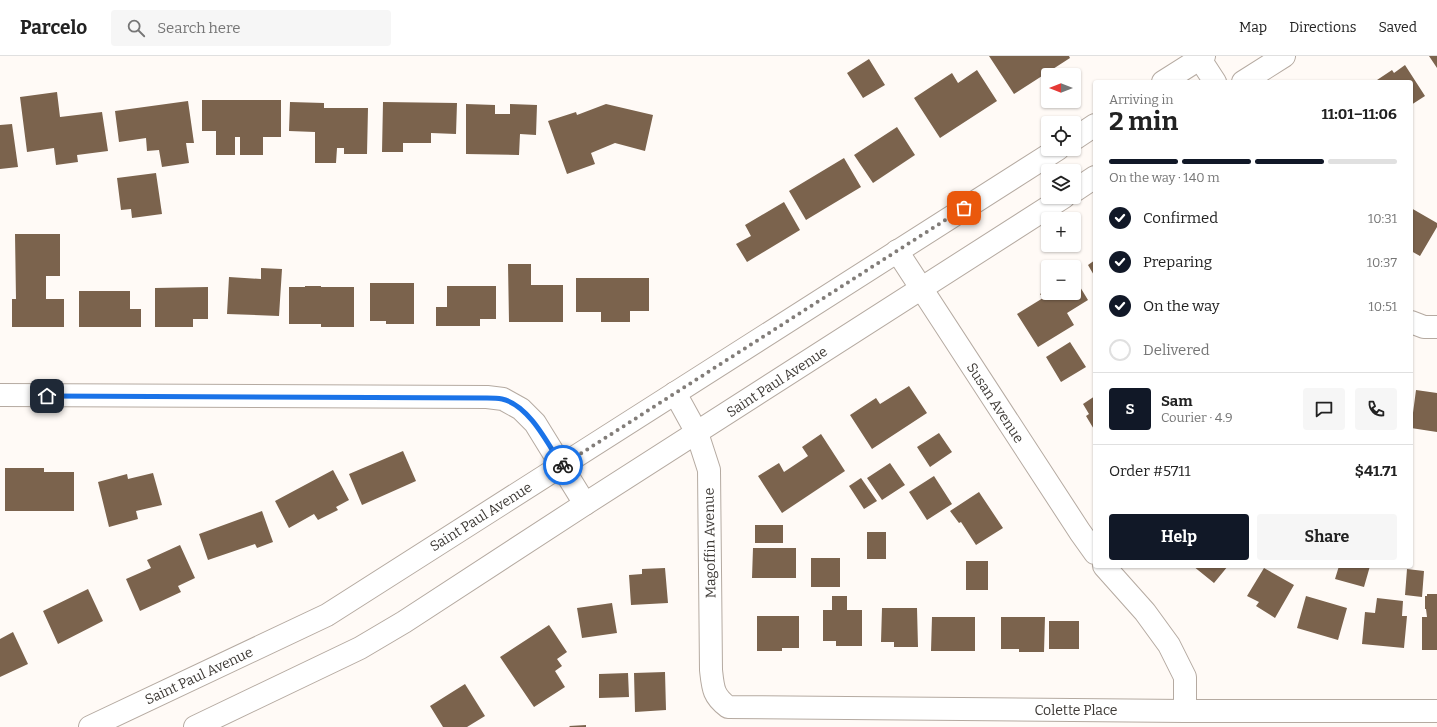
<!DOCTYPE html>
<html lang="en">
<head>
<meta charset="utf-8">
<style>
  body { margin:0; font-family:Bitter,serif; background:#f6f6f6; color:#222; height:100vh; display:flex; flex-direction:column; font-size:15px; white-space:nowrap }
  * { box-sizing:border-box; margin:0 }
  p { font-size:13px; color:#767676 }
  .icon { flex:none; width:22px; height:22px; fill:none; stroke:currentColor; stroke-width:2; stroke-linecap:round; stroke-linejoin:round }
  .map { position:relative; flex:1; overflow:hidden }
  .panel { position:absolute; left:1093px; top:24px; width:320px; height:488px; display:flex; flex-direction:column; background:#fff; border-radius:4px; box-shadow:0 1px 3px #0004 }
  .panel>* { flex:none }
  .needle { width:26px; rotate:270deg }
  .tools { position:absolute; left:1041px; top:12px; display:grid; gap:8px }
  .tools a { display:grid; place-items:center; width:40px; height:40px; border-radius:4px; background:#fff; box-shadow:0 1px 3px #0004; font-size:20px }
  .pin { position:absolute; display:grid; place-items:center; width:34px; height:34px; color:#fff; margin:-17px; border-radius:8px; box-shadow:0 2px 6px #0006 }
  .courier { position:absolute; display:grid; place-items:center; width:40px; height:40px; margin:-20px; border:3px solid #1a73e8; border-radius:50%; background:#fff; color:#222; box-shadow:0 1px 5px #0007 }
  .summary em { font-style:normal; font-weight:700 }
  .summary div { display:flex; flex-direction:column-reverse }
  .summary { display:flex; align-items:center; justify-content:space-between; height:68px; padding:0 16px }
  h1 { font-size:26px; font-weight:700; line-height:30px }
  .bar { display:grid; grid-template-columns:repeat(4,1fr); gap:6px 4px; align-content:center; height:48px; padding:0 16px }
  .bar i { height:5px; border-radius:3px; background:#e0e0e0 }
  .bar .on { background:#111827 }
  .bar p { grid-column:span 4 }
  .line { display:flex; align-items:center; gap:10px; padding:0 16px; border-top:1px solid #e0e0e0 }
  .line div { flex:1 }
  .round { display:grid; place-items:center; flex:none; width:42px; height:42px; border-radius:4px; background:#f6f6f6 }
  ol { padding:0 16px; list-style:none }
  li { display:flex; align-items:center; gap:12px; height:44px }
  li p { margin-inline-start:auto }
  li .icon { padding:4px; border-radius:50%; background:#111827; color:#fff; stroke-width:4 }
  li:last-child { color:#767676 }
  li i { width:22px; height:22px; border:2px solid #e0e0e0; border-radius:50% }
  .button { display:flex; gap:8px; margin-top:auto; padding:8px 16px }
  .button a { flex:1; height:46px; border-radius:4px; background:#111827; color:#fff; font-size:16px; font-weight:700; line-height:46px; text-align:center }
  .button a+a { background:#f6f6f6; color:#222 }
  header { display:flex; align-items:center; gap:24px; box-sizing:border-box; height:56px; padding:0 20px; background:#fff; border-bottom:1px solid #e0e0e0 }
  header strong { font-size:19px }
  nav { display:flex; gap:22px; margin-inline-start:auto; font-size:14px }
  .search { width:280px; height:36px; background:#f6f6f6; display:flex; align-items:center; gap:10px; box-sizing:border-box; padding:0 14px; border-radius:4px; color:#767676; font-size:15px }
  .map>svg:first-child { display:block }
  .building { fill:#7b634d }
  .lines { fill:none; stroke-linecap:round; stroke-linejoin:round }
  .minor-casing { stroke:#b5aaa1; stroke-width:24 }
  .secondary-casing { stroke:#b5aaa1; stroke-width:24 }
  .minor { stroke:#fff; stroke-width:22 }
  .secondary { stroke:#fff; stroke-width:22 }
  .done { stroke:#827d79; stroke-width:4; stroke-dasharray:0 7.2 }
  .route { stroke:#1a73e8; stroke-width:5 }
  .labels { text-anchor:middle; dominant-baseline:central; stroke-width:4; stroke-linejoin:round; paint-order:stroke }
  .street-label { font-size:14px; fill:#3e3a36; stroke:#fff }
</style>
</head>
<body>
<header>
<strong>Parcelo</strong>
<div class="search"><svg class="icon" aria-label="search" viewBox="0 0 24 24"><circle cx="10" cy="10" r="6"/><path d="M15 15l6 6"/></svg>Search here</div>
<nav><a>Map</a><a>Directions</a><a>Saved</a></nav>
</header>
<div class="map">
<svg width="1437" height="671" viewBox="0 0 1437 671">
  <rect width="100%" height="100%" fill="#fffaf6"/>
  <!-- building -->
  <path class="building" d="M989,0H1069L1070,2L1014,38Z
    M1429,0H1437V12Z
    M869,3L885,29L863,42L847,17Z
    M1405,9L1425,40L1411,49V26H1374L1392,14L1394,17Z
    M977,14L997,45L940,82L914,42L952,17L958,27Z
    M57,36L60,61L102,56L108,95L77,99L78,106L56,109L54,92L27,96L20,41Z
    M202,44H281V81H263V99H240V81H235V99H216V75H202Z
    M188,45L194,87H186L189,107L162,111L159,94L147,95L146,82L119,86L115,55Z
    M290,46L324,47V52H368L367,98H344V92H337L336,107H315V76L289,75Z
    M383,46L457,47L456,78L431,77V87H403V96H382Z
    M466,48L495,49V58H510V48L537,49L536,79L520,78L519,99L466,98Z
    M606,48L653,59L645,95L615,87L591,97L595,108L567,118L548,65L576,56L577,59Z
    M12,68L18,111L0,113V69Z
    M897,71L915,99L873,127L854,99Z
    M844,102L861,131L806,164L789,135Z
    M156,117L162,158L132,162L131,153L121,154L117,122Z
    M784,146L800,174L747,206L736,188L751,180L745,169Z
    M1411,152L1437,167V171L1420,200L1411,195Z
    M15,178H60V220H46V243H64V271H12V243H16Z
    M1095,204V221L1088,209Z
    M508,208H531V229H563V266H509Z
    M261,212L282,213L279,260L227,258L229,221L261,223Z
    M1074,221L1088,244L1067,257L1074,269L1038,291L1017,258L1043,242L1040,238L1048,233V237H1074Z
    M576,222H649V255H630V266H601V256H576Z
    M370,227H414V268H386V265H370Z
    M305,230H321V231H354V271H321V268H289V231H305Z
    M447,230H496V263H480V270H436V251H447Z
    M208,231V263H193V271H155V232Z
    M79,235H130V253H141V271H79Z
    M1070,286L1086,311L1061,326L1046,301Z
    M909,330L927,357L872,393L850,359L876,342L880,348Z
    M1416,334L1437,337V376L1411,372Z
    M1095,340V375L1086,360L1089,358L1083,348Z
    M939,377L952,396L930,411L917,391Z
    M821,378L845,415L782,457L758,420L779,407L784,416L808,400L802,391Z
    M403,395L416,425L362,449L349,418Z
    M890,407L905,429L882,444L867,422Z
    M5,412H44V416H74V455H5Z
    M333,414L349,444L336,451L338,454L318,464L314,458L289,472L275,445Z
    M153,417L162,449L136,455L138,463L109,471L98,426L127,418L128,423Z
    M934,420L952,448L927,464L909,436Z
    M861,422L877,445L864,453L849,430Z
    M979,436L1003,472L976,489L961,466L959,467L950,455Z
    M262,455L273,486L257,492L255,488L208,504L199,478Z
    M755,469H783V487H755Z
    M867,476H886V503H867Z
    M180,489L195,522L178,530L181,536L140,555L126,523L151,512L147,504Z
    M753,492H796V522H752Z
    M811,502H840V531H811Z
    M966,505H988V534H966Z
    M1193,510H1228L1214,527Z
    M1339,510H1370L1364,531L1335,523Z
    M665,512L668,547L631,549L629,519L642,518V513Z
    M1264,512L1294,529L1275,562L1256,550L1259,546L1247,540Z
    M1407,513L1424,515L1422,541L1405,539Z
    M88,533L103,565L58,588L43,555Z
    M1427,538H1437V594H1422V561H1427L1426,553H1425V540H1427Z
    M832,540H847V554H862V590H836V585H823V554H832Z
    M1306,540L1347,552L1338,584L1297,572Z
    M1377,542L1403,545L1402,560H1407L1404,592L1362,588L1365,556L1375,557Z
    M612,547L617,577L582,582L577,552Z
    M882,552H917L918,591H894V586H881Z
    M757,560H799V592H782V595H757Z
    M932,561H975V595H931Z
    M1001,561H1045L1044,596H1019V593H1001Z
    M1049,565H1079V593H1049Z
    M549,569L567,596L557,603L562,610L555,615L565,631L534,651L500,601Z
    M13,576L28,608L0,621V583Z
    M665,616L666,654L635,656L634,617Z
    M628,617L629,641L599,642V618Z
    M465,628L485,660L467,671H443L430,650Z
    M586,669V671H570L569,670Z"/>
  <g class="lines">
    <!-- minor casing -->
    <g class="minor-casing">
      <path id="minor" d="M1200,3L1215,26
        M897,195L1080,476L1095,497
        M1411,266L1424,271H1437
        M675,337L697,377L709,414L711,614C713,632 713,640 728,651L1185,655H1437
        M0,339L487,341L503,343L521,353L535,367L585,448
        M1104,510L1145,556L1169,589L1185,621V655"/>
    </g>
    <!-- secondary casing -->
    <g class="secondary-casing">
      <path id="secondary" d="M1163,26L1204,0
        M1243,26L1284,0
        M1074,83L1095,69
        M1074,135L1095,121
        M90,671L327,559L1058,93
        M195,671L360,592L404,566L585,448L1064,141"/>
    </g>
    <!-- minor -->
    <use href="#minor" class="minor"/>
    <!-- secondary -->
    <use href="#secondary" class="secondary"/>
  </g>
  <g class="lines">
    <!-- done -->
    <path class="done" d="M563,409L964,152"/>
    <!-- route -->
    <path class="route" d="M47,340L487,342C492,342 497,342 502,343C529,349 548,388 562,410L563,409"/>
  </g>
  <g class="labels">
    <!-- street labels -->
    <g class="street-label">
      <text transform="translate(777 326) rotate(-33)">Saint Paul Avenue</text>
      <text transform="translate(995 347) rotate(57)">Susan Avenue</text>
      <text transform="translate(481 461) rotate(-32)">Saint Paul Avenue</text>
      <text transform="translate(710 487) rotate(-91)">Magoffin Avenue</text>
      <text transform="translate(199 620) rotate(-25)">Saint Paul Avenue</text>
      <text x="1076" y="654">Colette Place</text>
    </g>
  </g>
</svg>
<div class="tools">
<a><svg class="needle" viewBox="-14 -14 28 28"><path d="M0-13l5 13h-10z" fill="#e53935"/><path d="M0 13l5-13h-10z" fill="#767676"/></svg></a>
<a><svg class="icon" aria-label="locate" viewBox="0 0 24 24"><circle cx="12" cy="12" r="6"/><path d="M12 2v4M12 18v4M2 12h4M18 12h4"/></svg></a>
<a><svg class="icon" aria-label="layers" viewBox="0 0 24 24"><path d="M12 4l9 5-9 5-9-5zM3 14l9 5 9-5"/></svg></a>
<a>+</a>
<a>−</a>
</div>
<div class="pin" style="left:964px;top:152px;background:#ea580c"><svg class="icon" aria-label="bag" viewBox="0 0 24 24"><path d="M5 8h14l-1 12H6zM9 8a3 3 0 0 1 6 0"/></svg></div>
<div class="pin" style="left:47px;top:340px;background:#1f2937"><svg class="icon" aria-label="home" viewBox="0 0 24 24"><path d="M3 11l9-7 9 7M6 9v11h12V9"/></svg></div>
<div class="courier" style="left:563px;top:409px"><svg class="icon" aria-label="bike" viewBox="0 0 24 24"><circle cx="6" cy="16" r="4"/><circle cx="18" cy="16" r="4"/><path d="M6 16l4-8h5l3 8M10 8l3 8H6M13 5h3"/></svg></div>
<section class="panel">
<div class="summary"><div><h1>2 min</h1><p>Arriving in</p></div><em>11:01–11:06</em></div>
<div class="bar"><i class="on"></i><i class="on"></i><i class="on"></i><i></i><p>On the way · 140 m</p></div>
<ol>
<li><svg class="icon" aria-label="check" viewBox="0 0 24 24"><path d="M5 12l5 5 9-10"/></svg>Confirmed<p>10:31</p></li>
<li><svg class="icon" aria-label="check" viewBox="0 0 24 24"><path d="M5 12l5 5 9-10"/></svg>Preparing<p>10:37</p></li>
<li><svg class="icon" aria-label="check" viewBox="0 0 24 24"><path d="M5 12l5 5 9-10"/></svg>On the way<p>10:51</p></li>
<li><i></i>Delivered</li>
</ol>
<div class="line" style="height:72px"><b class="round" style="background:#111827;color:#fff">S</b><div><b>Sam</b><p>Courier · 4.9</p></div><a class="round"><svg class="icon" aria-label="chat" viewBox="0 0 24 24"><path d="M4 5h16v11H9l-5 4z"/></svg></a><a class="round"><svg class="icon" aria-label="phone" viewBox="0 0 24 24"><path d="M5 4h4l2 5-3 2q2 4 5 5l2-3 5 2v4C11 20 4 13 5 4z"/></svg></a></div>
<div class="line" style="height:52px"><div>Order #5711</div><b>$41.71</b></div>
<div class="button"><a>Help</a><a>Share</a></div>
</section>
</div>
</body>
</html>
